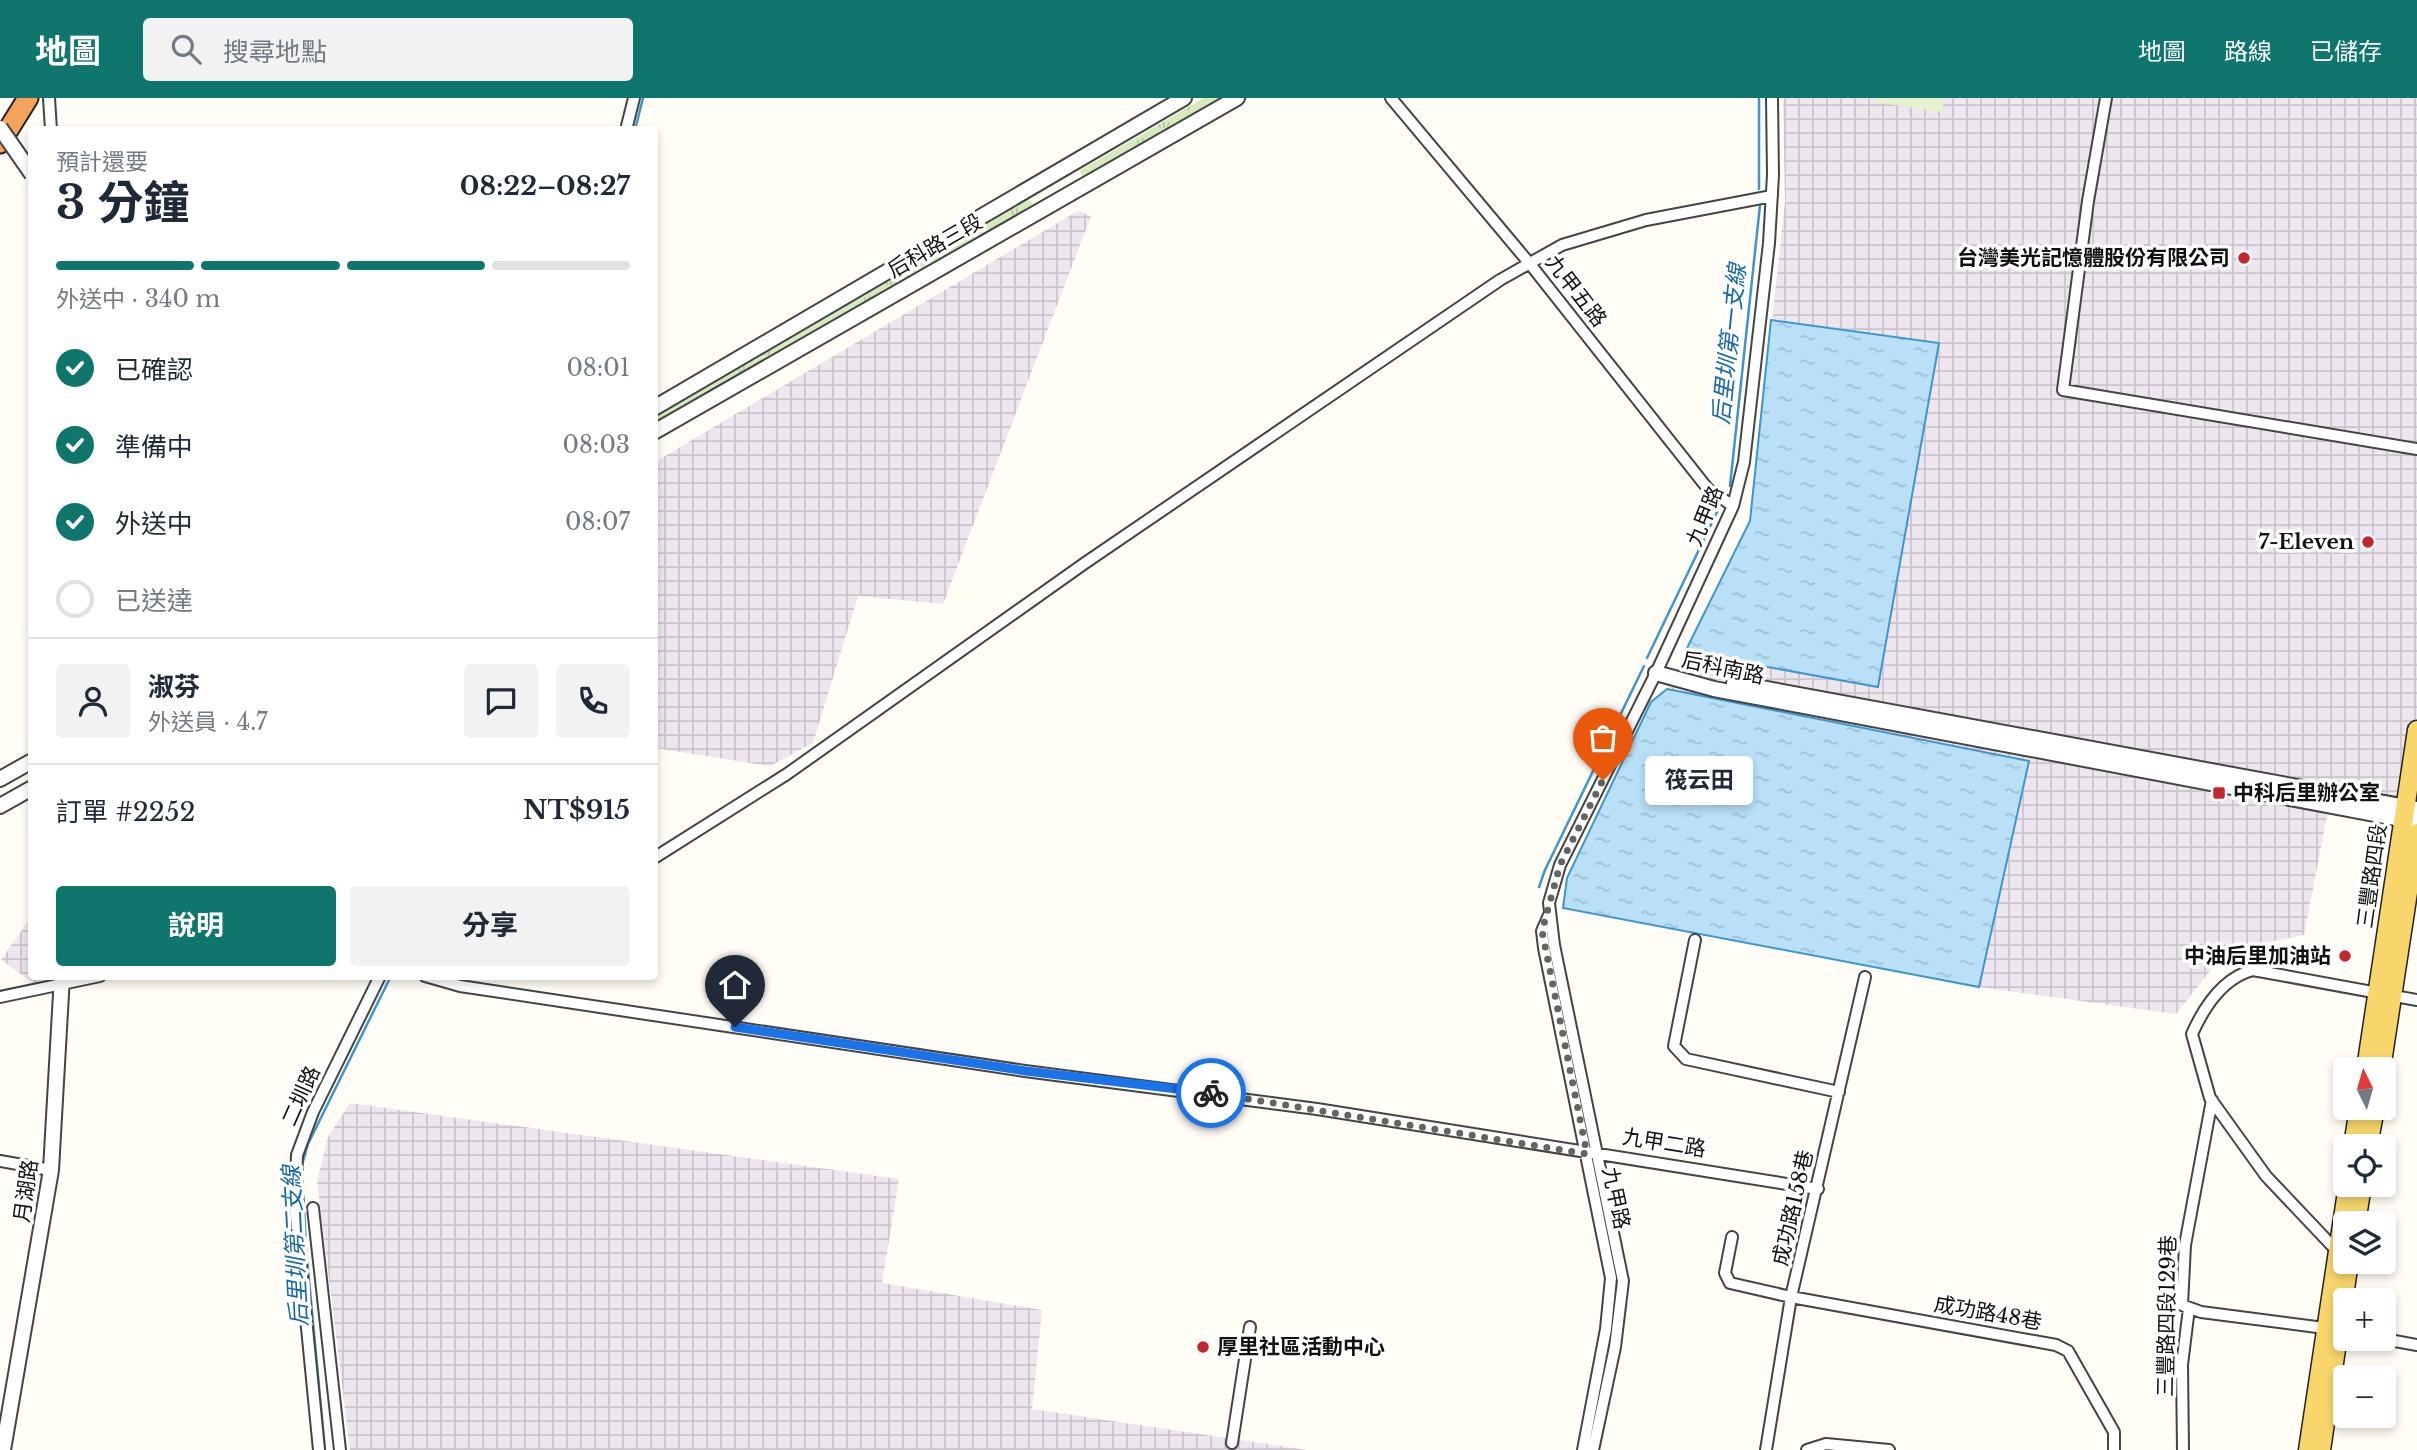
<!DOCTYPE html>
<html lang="zh-TW">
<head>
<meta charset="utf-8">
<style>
  body { margin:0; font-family:"Libre Baskerville","Noto Sans TC",serif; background:#f2f2f3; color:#1f2937; height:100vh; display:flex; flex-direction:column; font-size:26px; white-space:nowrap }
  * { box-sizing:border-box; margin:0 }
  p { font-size:23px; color:#747a83 }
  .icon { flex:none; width:38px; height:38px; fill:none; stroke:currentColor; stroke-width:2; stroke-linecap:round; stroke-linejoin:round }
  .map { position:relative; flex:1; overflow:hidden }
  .drawer { position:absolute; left:28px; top:28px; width:630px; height:854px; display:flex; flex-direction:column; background:#fff; border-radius:7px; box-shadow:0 4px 10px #0003 }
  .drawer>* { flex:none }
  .needle { width:46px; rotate:355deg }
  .tools { position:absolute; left:2333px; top:959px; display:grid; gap:14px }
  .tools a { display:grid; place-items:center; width:63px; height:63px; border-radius:7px; background:#fff; box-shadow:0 4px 10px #0003; font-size:35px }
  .pin { position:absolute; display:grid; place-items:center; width:60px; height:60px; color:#fff; margin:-72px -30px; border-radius:50% 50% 50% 0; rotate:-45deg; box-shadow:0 0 7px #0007 }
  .pin .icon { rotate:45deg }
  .courier { position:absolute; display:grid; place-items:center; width:70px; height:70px; margin:-35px; border:5px solid #1a73e8; border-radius:50%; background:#fff; color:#222; box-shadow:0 2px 9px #0007 }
  .bubble { position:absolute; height:49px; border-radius:7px; background:#fff; box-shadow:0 4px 10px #0003; font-size:23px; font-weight:700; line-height:49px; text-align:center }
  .summary em { font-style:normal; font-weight:700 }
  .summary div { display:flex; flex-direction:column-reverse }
  .summary { display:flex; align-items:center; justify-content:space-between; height:119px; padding:0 28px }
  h1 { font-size:46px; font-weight:700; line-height:52px }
  .bar { display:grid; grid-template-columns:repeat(4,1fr); gap:10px 7px; align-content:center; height:84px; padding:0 28px }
  .bar i { height:9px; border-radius:5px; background:#e0e1e3 }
  .bar .current { background:#0f766e }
  .bar p { grid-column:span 4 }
  .line { display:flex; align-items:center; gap:18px; padding:0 28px; border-top:2px solid #e0e1e3 }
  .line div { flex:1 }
  .round { display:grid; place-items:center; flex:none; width:74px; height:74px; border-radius:7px; background:#f2f2f3 }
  ol { padding:0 28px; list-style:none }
  li { display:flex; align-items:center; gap:21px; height:77px }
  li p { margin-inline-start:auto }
  li .icon { padding:7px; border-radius:50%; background:#0f766e; color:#fff; stroke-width:4 }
  li:last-child { color:#747a83 }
  li i { width:38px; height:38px; border:4px solid #e0e1e3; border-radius:50% }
  .primary-button { display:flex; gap:14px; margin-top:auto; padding:14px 28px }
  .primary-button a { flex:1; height:80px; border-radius:7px; background:#0f766e; color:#fff; font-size:28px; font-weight:700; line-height:80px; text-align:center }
  .primary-button a+a { background:#f2f2f3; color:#1f2937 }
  header { display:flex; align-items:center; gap:42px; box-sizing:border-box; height:98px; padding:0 35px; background:#0f766e; color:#fff }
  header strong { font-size:33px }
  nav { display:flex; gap:38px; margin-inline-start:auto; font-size:24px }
  .search { width:490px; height:63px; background:#f2f2f3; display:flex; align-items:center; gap:18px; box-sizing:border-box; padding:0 24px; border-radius:7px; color:#747a83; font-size:26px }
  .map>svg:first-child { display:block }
  .industrial { fill:url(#industrial-grid) }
  .grass { fill:url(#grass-tufts) }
  .pitch { fill:#e6f2cf }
  .water { fill:url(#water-ripples); stroke:#3f96cf; stroke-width:2 }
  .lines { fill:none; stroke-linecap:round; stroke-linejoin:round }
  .stream { stroke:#3f96cf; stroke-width:2.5 }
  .minor-casing { stroke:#444; stroke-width:14 }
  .tertiary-casing { stroke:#444; stroke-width:18 }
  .primary-casing { stroke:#222; stroke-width:21 }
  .motorway-casing { stroke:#222; stroke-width:23 }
  .minor { stroke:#fff; stroke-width:10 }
  .tertiary { stroke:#fff; stroke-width:14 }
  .primary { stroke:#f9d66b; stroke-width:18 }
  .motorway { stroke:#f5a25d; stroke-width:19 }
  .tertiary-bridge-casing { stroke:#444; stroke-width:18; stroke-linecap:butt }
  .tertiary-bridge { stroke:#fff; stroke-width:14 }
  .done { stroke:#646461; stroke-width:7; stroke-dasharray:0 12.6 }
  .route { stroke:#1a73e8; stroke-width:9 }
  .poi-dot { fill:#c4262e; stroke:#fff; stroke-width:2.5 }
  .labels { text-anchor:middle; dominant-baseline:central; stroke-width:7; stroke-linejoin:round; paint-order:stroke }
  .street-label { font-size:21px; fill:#111; stroke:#fff }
  .poi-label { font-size:21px; font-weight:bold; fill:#111; stroke:#fff; text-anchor:end }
  .water-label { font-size:23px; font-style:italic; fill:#1768a6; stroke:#fff }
</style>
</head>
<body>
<header>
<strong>地圖</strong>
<div class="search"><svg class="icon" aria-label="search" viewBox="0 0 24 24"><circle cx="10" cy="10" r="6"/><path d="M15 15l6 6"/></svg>搜尋地點</div>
<nav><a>地圖</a><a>路線</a><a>已儲存</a></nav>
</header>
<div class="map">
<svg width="2417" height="1352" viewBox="0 0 2417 1352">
  <defs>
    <pattern id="industrial-grid" width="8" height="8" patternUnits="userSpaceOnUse" patternTransform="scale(1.75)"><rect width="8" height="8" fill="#eee6ef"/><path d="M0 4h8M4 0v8" fill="none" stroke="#cbc4cc"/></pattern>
    <pattern id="grass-tufts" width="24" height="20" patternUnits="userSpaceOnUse" patternTransform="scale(1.75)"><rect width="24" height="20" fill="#d5ebbd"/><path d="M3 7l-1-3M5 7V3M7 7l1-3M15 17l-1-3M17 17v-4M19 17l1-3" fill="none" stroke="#b6c8a1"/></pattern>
    <pattern id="water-ripples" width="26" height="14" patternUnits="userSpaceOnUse" patternTransform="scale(1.75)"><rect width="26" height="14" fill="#b9e0f7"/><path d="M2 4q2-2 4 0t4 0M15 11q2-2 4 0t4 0" fill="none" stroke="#9ebfd3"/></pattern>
  </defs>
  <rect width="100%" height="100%" fill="#fffdf5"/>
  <!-- industrial -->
  <path class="industrial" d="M1783,0H2417V703L2333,687L2304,837L2226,853L2176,916L1979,889L1563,810L1567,780L1651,604L1667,591L1750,423L1785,104Z
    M1078,113L1091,118L943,506L858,498L813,645L770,668L655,650V364Z
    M31,819L32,878L53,879L35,886L1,862Z
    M350,1005L899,1081L882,1185L1042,1212L1032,1311L1307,1352H350L317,1083L328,1039Z"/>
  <!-- grass -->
  <path class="grass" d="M1204,0H1225L1085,81L1079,73Z
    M1027,99L1035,111L655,326L654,316Z"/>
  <!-- pitch -->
  <path class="pitch" d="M1875,0H1944L1942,14L1875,4Z"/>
  <!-- water -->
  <path class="water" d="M1771,222L1939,245L1878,589L1685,554L1750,423Z
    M1667,591L2029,663L1979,889L1563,810L1567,780L1651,604Z"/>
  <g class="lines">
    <!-- stream -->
    <path class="stream" d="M635,32L643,0
      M1759,91V0
      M1730,388L1760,107
      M1647,560L1719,410
      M1539,789L1545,772L1644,568
      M1605,1264L1613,1226
      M1597,1307L1599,1298
      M325,1352L306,1150L302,1067L308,1046L391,878"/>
    <!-- minor casing -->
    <g class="minor-casing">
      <path id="minor" d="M49,0L51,32
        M1391,0L1530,166L1708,391L1733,408
        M2106,0L2088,103L2063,292L2417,351
        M626,32L634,0
        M654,760L787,676L1085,465L1500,182L1562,147L1646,122L1772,98
        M1549,817L1542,833L1544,850L1611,1180L1606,1231L1583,1352
        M1695,842L1674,948L1686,961L1839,994
        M425,878L460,888L1025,973L1317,1011L1818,1091
        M0,899L100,878
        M2212,1002L2185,1147L2182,1207L2201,1214L2332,1231
        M0,1063L51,1072
        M313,1110L340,1352
        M1732,1139L1725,1175L1730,1185L1791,1199L2056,1247L2068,1253L2114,1334V1352
        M2341,1153H2337L2266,1078L2210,1000L2192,936C2204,909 2222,880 2253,872L2417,902
        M2384,1241L2417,1247
        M1232,1345L1250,1229
        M319,1352L295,1108L297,1057L313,1014L380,878
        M1593,1352L1615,1249L1623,1183L1554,847L1549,805L1560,767L1656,575L1733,408L1744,364L1769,145L1773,77L1772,0
        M1766,1352L1791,1199L1865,879
        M1807,1352L1826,1346L1889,1352
        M2183,1352L2182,1267L2189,1210"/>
    </g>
    <!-- tertiary casing -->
    <g class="tertiary-casing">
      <path id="tertiary" d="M654,310L1184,0
        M654,334L1237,0
        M1656,575L1714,591L2417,724
        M1734,585L2417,711
        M0,681L32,663
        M0,708L32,690
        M3,1352L51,1072L62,878"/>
    </g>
    <!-- primary casing -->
    <g class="primary-casing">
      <path id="primary" d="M2366,971L2417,632
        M2381,971L2417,735
        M2353,1048L2359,1010
        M2368,1048L2375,1010
        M2356,1125L2362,1087
        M2308,1352L2348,1087
        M2321,1352L2349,1164"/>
    </g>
    <!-- motorway casing -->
    <g class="motorway-casing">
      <path id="motorway" d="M0,45L28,0"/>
    </g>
    <!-- minor -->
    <use href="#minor" class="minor"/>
    <!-- tertiary -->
    <use href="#tertiary" class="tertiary"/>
    <!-- primary -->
    <use href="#primary" class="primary"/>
    <!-- motorway -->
    <use href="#motorway" class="motorway"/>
    <!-- tertiary-bridge casing -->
    <g class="tertiary-bridge-casing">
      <path id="tertiary-bridge" d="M0,30L32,76"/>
    </g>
    <!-- tertiary-bridge -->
    <use href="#tertiary-bridge" class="tertiary-bridge"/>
  </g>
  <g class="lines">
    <!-- done -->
    <path class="done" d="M1211,995L1587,1056L1542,833L1560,767L1603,682"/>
    <!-- route -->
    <path class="route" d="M735,929L1026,973L1211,995"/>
  </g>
  <!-- markers -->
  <g class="poi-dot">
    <circle cx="2244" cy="160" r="7"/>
    <circle cx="2368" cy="444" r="7"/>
    <rect x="2212" y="688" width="14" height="14" rx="3.5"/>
    <circle cx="2345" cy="858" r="7"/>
    <circle cx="1203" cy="1249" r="7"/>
  </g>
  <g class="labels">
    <!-- street labels -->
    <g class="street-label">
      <text transform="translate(935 148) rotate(-30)">后科路三段</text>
      <text transform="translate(1576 193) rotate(52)">九甲五路</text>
      <text transform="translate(1705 418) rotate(-68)">九甲路</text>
      <text transform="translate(1723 570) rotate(12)">后科南路</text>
      <text transform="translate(2372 778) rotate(-82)">三豐路四段</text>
      <text transform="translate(301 998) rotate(-66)">二圳路</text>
      <text transform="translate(1664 1045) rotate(9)">九甲二路</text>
      <text transform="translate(26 1093) rotate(-82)">月湖路</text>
      <text transform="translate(1616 1100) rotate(78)">九甲路</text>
      <text transform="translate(1793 1110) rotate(-77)">成功路158巷</text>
      <text transform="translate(1988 1215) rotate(10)">成功路48巷</text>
      <text transform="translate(2167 1218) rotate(-89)">三豐路四段129巷</text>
    </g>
    <!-- poi labels -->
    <g class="poi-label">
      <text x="2230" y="160">台灣美光記憶體股份有限公司</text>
      <text x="2354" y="444">7-Eleven</text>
      <text x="2233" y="695" text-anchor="start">中科后里辦公室</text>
      <text x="2331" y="858">中油后里加油站</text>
      <text x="1217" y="1249" text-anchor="start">厚里社區活動中心</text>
    </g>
    <!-- water labels -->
    <g class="water-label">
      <text transform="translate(1729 246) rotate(-84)">后里圳第一支線</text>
      <text transform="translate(295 1148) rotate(-93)">后里圳第二支線</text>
    </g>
  </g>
</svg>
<div class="tools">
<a><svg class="needle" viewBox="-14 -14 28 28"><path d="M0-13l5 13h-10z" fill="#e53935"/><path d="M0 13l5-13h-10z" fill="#747a83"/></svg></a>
<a><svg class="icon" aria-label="locate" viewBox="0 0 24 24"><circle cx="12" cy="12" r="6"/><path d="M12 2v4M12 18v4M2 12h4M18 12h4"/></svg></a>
<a><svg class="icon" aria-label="layers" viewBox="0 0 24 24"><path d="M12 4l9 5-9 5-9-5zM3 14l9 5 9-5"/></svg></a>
<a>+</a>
<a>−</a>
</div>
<div class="pin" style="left:1603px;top:682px;background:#ea580c"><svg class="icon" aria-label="bag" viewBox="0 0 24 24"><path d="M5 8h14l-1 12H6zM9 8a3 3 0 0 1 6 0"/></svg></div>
<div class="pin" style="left:735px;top:929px;background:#1f2937"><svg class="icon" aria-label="home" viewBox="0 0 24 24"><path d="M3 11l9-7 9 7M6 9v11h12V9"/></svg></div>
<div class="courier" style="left:1211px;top:995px"><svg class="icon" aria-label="bike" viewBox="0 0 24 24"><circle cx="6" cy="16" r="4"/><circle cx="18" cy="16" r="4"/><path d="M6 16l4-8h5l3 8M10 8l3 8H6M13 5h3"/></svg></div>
<div class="bubble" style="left:1645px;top:658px;width:108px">筏云田</div>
<section class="drawer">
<div class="summary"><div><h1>3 分鐘</h1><p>預計還要</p></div><em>08:22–08:27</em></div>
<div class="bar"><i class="current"></i><i class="current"></i><i class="current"></i><i></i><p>外送中 · 340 m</p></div>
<ol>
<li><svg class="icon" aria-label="check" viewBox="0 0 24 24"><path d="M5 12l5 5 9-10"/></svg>已確認<p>08:01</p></li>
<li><svg class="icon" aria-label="check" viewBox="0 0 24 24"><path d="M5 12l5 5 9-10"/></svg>準備中<p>08:03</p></li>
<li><svg class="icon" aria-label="check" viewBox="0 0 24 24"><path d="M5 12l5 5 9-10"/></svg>外送中<p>08:07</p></li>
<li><i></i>已送達</li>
</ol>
<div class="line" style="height:126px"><a class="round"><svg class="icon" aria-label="person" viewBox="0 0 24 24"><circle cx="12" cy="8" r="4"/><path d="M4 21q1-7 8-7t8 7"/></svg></a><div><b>淑芬</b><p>外送員 · 4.7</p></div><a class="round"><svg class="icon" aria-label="chat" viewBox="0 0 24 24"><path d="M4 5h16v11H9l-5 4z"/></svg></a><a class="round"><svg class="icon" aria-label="phone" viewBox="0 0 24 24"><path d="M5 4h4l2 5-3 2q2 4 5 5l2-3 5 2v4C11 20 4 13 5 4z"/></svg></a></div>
<div class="line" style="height:91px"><div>訂單 #2252</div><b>NT$915</b></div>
<div class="primary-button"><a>說明</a><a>分享</a></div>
</section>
</div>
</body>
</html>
